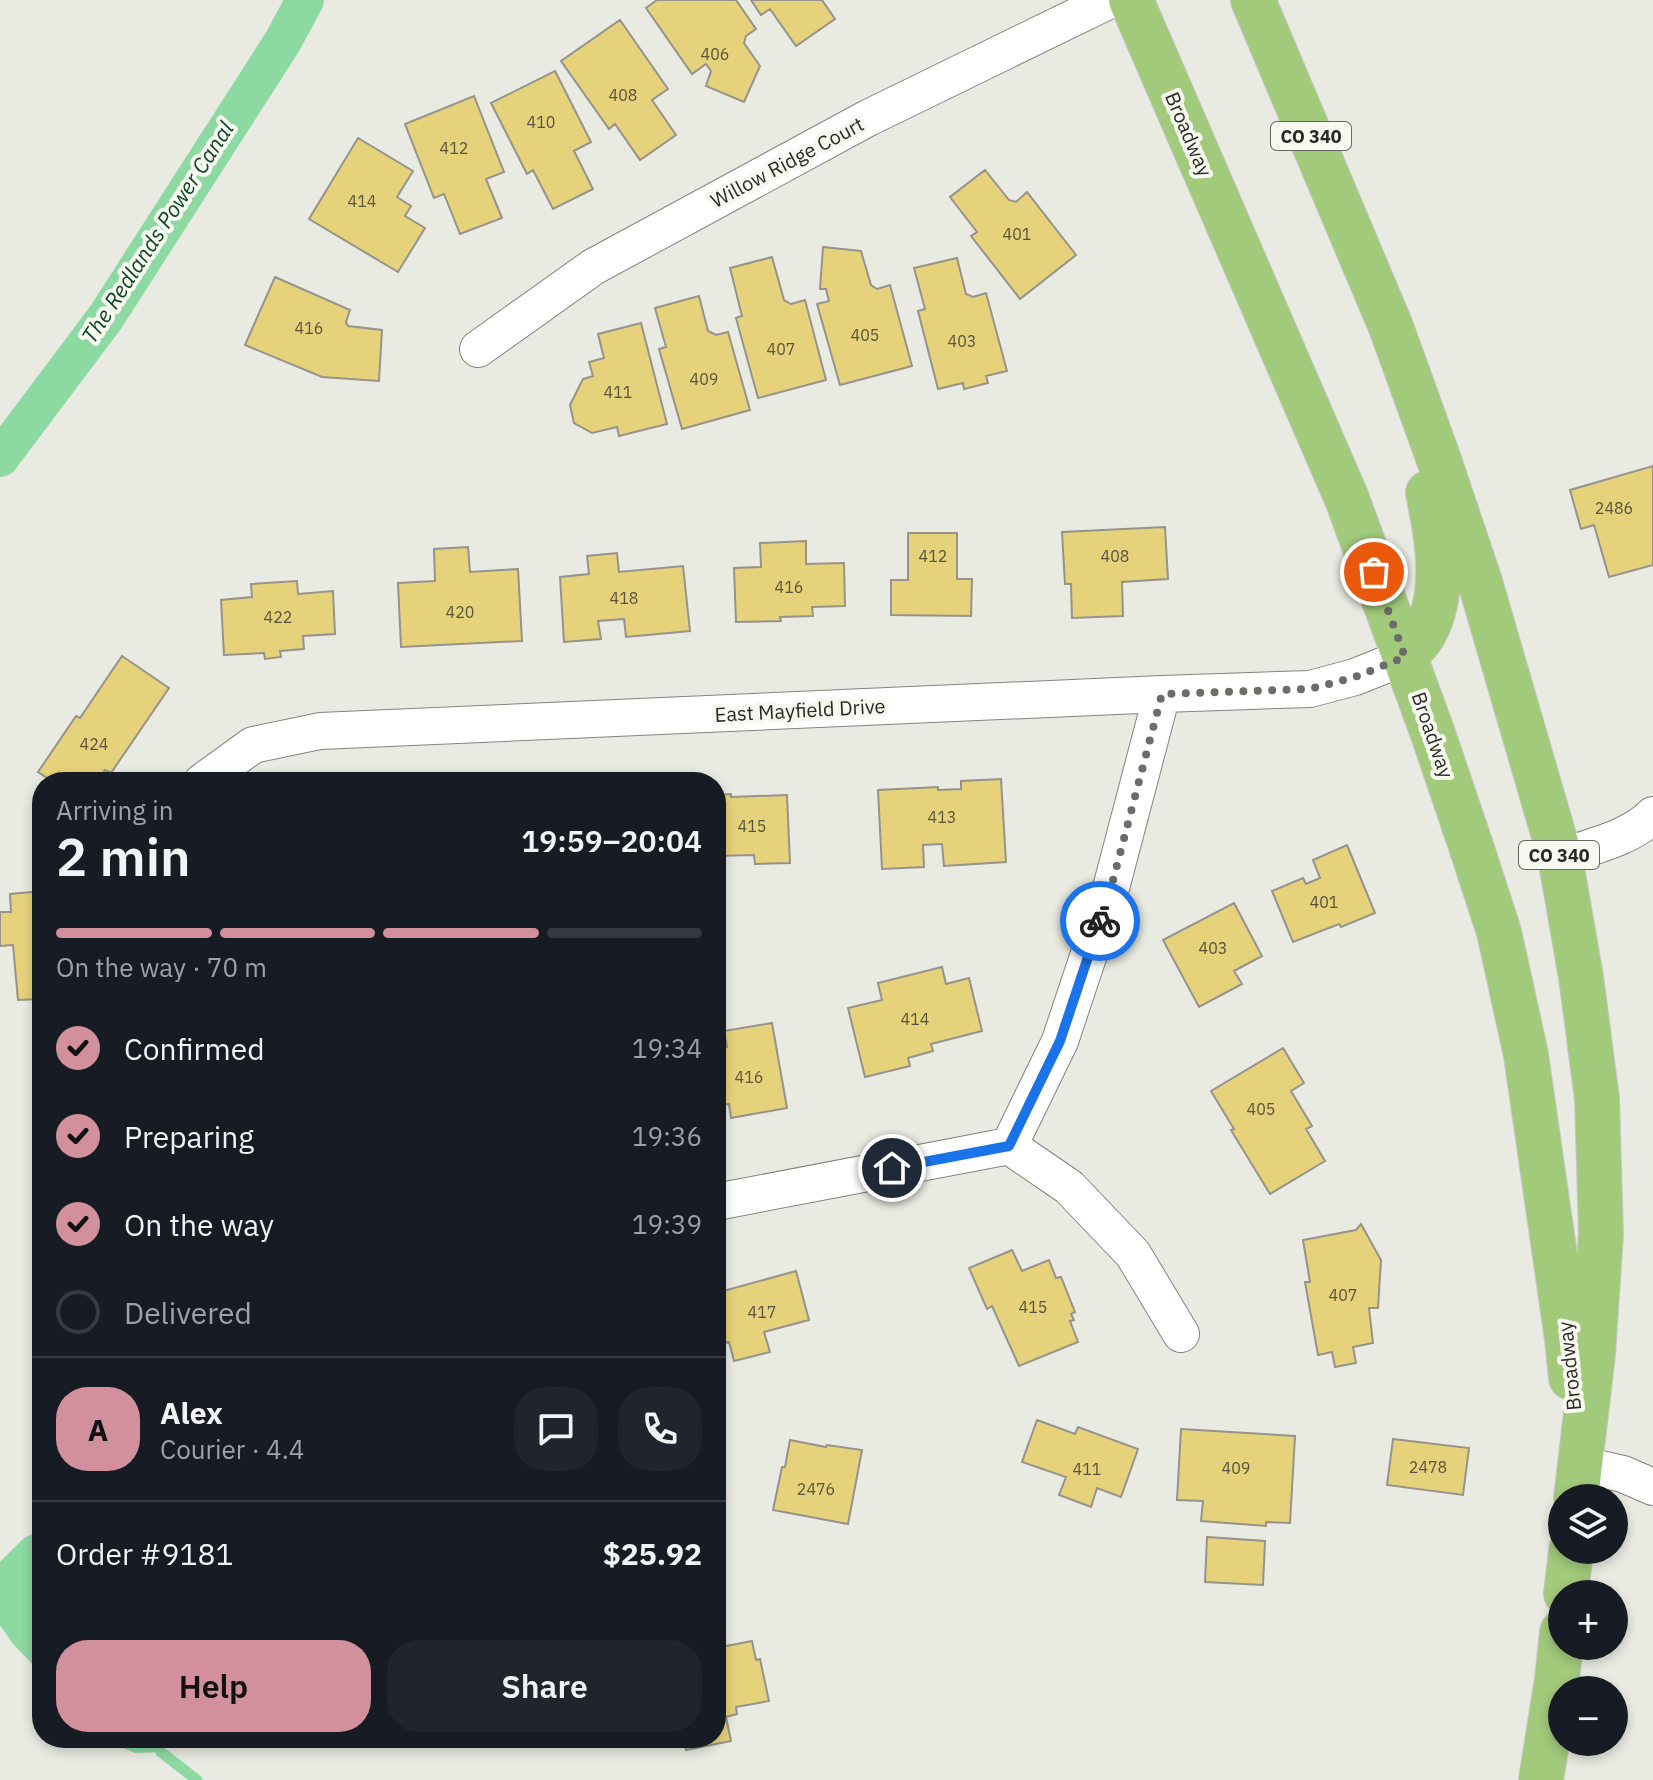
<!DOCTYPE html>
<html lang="en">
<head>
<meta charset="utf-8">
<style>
  body { margin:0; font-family:"IBM Plex Sans",sans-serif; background:#20242c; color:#f1f3f6; height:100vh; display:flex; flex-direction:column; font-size:30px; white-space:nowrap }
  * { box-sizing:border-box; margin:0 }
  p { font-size:26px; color:#9ea1a6 }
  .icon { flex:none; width:44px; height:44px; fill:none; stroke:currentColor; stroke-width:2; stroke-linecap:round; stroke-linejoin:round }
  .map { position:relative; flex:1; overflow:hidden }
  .details { position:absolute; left:32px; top:772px; width:694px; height:976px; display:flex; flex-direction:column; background:#171b24; border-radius:32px; box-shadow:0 4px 12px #0003 }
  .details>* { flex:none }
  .fabs { position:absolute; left:1548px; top:1484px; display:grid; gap:16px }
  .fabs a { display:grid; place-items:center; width:80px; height:80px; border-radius:50%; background:#171b24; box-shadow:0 4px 12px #0003; font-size:40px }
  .pin { position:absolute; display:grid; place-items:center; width:68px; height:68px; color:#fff; margin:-34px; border:4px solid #fff; border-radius:50%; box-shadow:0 2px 8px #0007 }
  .courier { position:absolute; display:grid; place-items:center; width:80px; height:80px; margin:-40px; border:6px solid #1a73e8; border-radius:50%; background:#fff; color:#222; box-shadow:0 2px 10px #0007 }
  .headline em { font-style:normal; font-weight:600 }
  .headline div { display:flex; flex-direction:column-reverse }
  .headline { display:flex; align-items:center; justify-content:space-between; height:136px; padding:0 24px }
  h1 { font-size:52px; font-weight:600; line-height:60px }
  .bar { display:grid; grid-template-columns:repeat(4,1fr); gap:12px 8px; align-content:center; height:96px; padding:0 24px }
  .bar i { height:10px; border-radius:6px; background:#363941 }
  .bar .active { background:#d2909d }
  .bar p { grid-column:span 4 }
  .line { display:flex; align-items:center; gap:20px; padding:0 24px; border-top:2px solid #363941 }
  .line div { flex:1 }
  .round { display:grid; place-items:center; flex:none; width:84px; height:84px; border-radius:32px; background:#20242c }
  ol { padding:0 24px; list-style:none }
  li { display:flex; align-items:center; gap:24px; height:88px }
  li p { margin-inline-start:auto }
  li .icon { padding:8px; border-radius:50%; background:#d2909d; color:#111; stroke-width:4 }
  li:last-child { color:#9ea1a6 }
  li i { width:44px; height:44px; border:4px solid #363941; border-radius:50% }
  .cta { display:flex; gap:16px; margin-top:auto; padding:16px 24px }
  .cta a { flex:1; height:92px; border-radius:32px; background:#d2909d; color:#111; font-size:32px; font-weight:600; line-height:92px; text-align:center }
  .cta a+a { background:#20242c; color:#f1f3f6 }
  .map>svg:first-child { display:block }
  .water { fill:#8dd9a2 }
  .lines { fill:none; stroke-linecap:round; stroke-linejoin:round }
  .stream { stroke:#8dd9a2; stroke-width:11 }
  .canal { stroke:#8dd9a2; stroke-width:38 }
  .building { fill:#e7d27c; stroke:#95938b; stroke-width:2 }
  .minor-casing { stroke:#83857c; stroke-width:38 }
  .primary-casing { stroke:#c7c7c7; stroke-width:46 }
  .minor { stroke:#fff; stroke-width:36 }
  .primary { stroke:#a1ca7b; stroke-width:44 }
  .done { stroke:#6c6d68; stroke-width:8; stroke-dasharray:0 14.4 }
  .route { stroke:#1a73e8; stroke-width:10 }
  .labels { text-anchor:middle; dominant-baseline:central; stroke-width:8; stroke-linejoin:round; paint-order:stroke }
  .number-label { font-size:16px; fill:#58533c }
  .shield { fill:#f7f8ef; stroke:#676762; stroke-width:2 }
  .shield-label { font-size:18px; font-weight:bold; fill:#292926 }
  .street-label { font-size:20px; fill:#292926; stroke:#f7f8ef }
  .water-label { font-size:22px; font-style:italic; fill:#0a4523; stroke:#f7f8ef }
</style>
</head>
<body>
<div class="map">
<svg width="1653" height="1780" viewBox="0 0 1653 1780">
  <rect width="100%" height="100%" fill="#e9ebe2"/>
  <!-- water -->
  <path class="water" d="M42,1529V1674L13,1644L0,1625V1562L24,1538Z
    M104,1738H161V1752L135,1753L107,1741Z"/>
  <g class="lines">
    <!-- stream -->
    <path class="stream" d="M161,1752L197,1780"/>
    <!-- canal -->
    <path class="canal" d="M0,458L106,317L283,41L305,0"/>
  </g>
  <!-- building -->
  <path class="building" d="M657,0H736L756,29L746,36L744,43L760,66L744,102L706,86L711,71L706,64L692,74L646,8Z
    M751,0H822L835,19L796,46L770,9L761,15Z
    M620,20L668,89L652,100L676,135L640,160L615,124L609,129L561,61Z
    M555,71L591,142L574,151L593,189L553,209L533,170L527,174L491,103Z
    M474,96L504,172L486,179L502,218L460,234L444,194L434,198L405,124Z
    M358,138L413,171L397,197L411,206L405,216L425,228L398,272L309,219Z
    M985,170L1009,200L1016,202L1027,192L1076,255L1020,299L971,236L977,232L950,197Z
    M823,247L861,251L871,285L877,289L890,285L912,366L840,385L817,304L829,301L826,289H820Z
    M772,257L784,300L791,304L805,300L826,380L758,398L736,318L742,316L730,268Z
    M957,258L966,294L973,297L986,293L1007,371L986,376L988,383L964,389L963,383L938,389L918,311L925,309L914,268Z
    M275,277L350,310L346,322L348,326L382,330L379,381L322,377L245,345Z
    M699,296L708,331L716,335L728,332L750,410L682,429L659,349L666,347L655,308Z
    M641,323L667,424L619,436L617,427L592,433L574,423L570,405L583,379L593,376L589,362L604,358L598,334Z
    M1653,466V565L1609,577L1594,525L1581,529L1570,490Z
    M1165,527L1168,579L1122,582L1123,616L1072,618L1071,584H1065L1062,532Z
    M908,533H957V579H972L971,616L891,615V580H908Z
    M806,541V564L844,563L845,606L812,607L813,616L780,617L781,621L736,622L734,568L761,567L760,543Z
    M468,547L470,572L518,569L522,641L401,647L398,583L435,581L434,549Z
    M617,553L619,572L683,566L690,631L626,637L624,619L598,621L601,639L564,642L560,577L589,574L587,556Z
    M297,581L298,594L333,591L335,634L303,636L304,649L280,651L281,657L265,659L264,653L224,655L221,600L252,597L251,584Z
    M122,656L169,688L111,773L105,770L96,782H53L38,772L76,716L80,718Z
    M1001,779L1006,862L944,866L942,844L923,845L924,867L882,869L878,790L938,787V790L961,789V781Z
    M731,794V797L787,795L790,863L755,864L754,855L716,856V795Z
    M1347,845L1375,913L1341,927L1339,924L1293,942L1272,891L1303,878L1306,884L1320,878L1313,860Z
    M42,891V999L18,1000L13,945L0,946V912H11L10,894Z
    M1234,903L1262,956L1234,971L1242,984L1199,1007L1163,940Z
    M942,967L946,984L969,978L982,1031L931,1044L933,1051L908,1058L910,1066L865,1077L848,1008L882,1000L878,983Z
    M772,1023L787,1108L731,1118L729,1104L716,1106V1049L727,1047L724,1031Z
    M1283,1048L1304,1083L1291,1091L1312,1126L1306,1129L1325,1161L1270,1194L1231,1130L1234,1129L1211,1091Z
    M1361,1224L1381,1260L1378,1308H1369L1373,1343L1353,1347L1356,1363L1335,1367L1332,1352L1318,1355L1305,1282H1310L1303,1240L1356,1230Z
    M1012,1250L1022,1271L1049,1260L1056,1278L1061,1277L1075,1312L1071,1314L1074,1320L1070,1321L1078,1342L1019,1366L992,1306L987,1309L969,1268Z
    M796,1271L809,1320L764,1332L770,1352L734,1361L729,1342L726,1343L716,1303V1293Z
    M1037,1420L1075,1434L1078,1427L1138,1449L1121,1497L1097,1488L1091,1507L1059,1495L1066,1477L1022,1462Z
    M1181,1429L1295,1436L1290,1523L1266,1522V1526L1201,1521L1203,1501L1177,1500Z
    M1393,1439L1469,1448L1463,1495L1387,1485Z
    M790,1440L826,1447L827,1445L862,1450L848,1524L773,1510L782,1467H785Z
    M1207,1537L1265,1541L1263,1585L1205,1582Z
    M752,1641L756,1660L760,1659L769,1701L736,1707L737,1714L726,1717L731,1741L686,1750L683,1738H716V1648Z"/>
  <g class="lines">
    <!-- minor casing -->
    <g class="minor-casing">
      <path id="minor" d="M478,349L593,267L868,118L1110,0
        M202,782L253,745L320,731L1162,694L1310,689L1355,677L1405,657
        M1560,857C1590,847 1631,838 1653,815
        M1009,1146L1060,1041L1111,888L1162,694
        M1009,1146L1069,1187L1133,1254L1181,1334
        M716,1202L1009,1146
        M1579,1464L1623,1474L1653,1487"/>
    </g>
    <!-- primary casing -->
    <g class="primary-casing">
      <path id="primary" d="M1131,0L1347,499L1433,734L1471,846L1499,932L1526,1055L1567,1339L1571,1378
        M1253,0L1391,327L1439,460L1480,582L1560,857L1581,977L1597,1099L1601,1234L1593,1354L1576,1498
        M1405,657C1411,649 1421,641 1425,632C1447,592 1437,535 1428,493
        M1566,1594L1571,1550
        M1541,1780L1557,1679L1562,1632"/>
    </g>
    <!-- minor -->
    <use href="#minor" class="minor"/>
    <!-- primary -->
    <use href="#primary" class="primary"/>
  </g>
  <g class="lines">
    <!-- done -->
    <path class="done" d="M1100,921L1111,888L1162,694L1310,689L1355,677L1405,657L1374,572"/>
    <!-- route -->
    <path class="route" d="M892,1168L1009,1146L1060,1041L1100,921"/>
  </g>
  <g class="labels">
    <!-- number labels -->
    <g class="number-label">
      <text x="715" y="54">406</text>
      <text x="623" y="95">408</text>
      <text x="541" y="122">410</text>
      <text x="454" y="148">412</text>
      <text x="362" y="201">414</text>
      <text x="1017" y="234">401</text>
      <text x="309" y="328">416</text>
      <text x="865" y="335">405</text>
      <text x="962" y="341">403</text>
      <text x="781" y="349">407</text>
      <text x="704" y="379">409</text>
      <text x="618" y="392">411</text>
      <text x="1614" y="508">2486</text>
      <text x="933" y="556">412</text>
      <text x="1115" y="556">408</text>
      <text x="789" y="587">416</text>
      <text x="624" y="598">418</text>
      <text x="460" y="612">420</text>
      <text x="278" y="617">422</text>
      <text x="94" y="744">424</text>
      <text x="942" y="817">413</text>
      <text x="752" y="826">415</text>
      <text x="1324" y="902">401</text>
      <text x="1213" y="948">403</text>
      <text x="915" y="1019">414</text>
      <text x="749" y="1077">416</text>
      <text x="1261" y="1109">405</text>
      <text x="1343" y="1295">407</text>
      <text x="1033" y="1307">415</text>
      <text x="762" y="1312">417</text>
      <text x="1428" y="1467">2478</text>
      <text x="1236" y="1468">409</text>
      <text x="1087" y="1469">411</text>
      <text x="816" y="1489">2476</text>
    </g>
    <!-- shield labels -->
    <g class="shield">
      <rect x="1271" y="122" width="80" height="28" rx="6"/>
      <rect x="1519" y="841" width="80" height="28" rx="6"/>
    </g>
    <g class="shield-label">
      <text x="1311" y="136">CO 340</text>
      <text x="1559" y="855">CO 340</text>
    </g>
    <!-- street labels -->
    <g class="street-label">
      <text transform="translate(1189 134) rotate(67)">Broadway</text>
      <text transform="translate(787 162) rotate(-28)">Willow Ridge Court</text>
      <text transform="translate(800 710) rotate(-3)">East Mayfield Drive</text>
      <text transform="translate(1433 735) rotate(71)">Broadway</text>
      <text transform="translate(1569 1366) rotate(-96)">Broadway</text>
    </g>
    <!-- water labels -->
    <g class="water-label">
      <text transform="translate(157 232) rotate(-57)">The Redlands Power Canal</text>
    </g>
  </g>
</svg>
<div class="fabs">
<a><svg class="icon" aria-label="layers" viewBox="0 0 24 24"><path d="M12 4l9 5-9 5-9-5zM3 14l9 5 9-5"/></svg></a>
<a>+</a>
<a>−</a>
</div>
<div class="pin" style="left:1374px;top:572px;background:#ea580c"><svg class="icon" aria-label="bag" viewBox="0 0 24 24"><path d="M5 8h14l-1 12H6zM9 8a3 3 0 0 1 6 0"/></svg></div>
<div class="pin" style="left:892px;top:1168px;background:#1f2937"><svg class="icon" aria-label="home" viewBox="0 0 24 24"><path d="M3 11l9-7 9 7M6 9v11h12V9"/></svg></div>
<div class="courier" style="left:1100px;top:921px"><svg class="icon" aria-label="bike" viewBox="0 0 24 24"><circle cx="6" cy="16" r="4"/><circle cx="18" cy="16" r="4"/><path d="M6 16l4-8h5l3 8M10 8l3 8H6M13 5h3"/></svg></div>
<section class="details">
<div class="headline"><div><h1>2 min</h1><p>Arriving in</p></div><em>19:59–20:04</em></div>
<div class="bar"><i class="active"></i><i class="active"></i><i class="active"></i><i></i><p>On the way · 70 m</p></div>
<ol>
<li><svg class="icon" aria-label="check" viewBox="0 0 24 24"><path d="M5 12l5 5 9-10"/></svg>Confirmed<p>19:34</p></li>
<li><svg class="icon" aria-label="check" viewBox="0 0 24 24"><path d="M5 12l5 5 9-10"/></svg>Preparing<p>19:36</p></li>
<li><svg class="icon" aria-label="check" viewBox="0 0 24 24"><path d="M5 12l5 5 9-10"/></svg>On the way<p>19:39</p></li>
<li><i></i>Delivered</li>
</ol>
<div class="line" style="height:144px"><b class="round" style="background:#d2909d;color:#111">A</b><div><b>Alex</b><p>Courier · 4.4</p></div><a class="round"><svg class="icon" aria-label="chat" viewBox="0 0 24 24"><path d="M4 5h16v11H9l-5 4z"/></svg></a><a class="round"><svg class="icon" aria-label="phone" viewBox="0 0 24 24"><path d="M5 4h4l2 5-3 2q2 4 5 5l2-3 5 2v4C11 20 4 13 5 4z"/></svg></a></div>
<div class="line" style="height:104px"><div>Order #9181</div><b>$25.92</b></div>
<div class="cta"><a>Help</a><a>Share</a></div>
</section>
</div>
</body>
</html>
